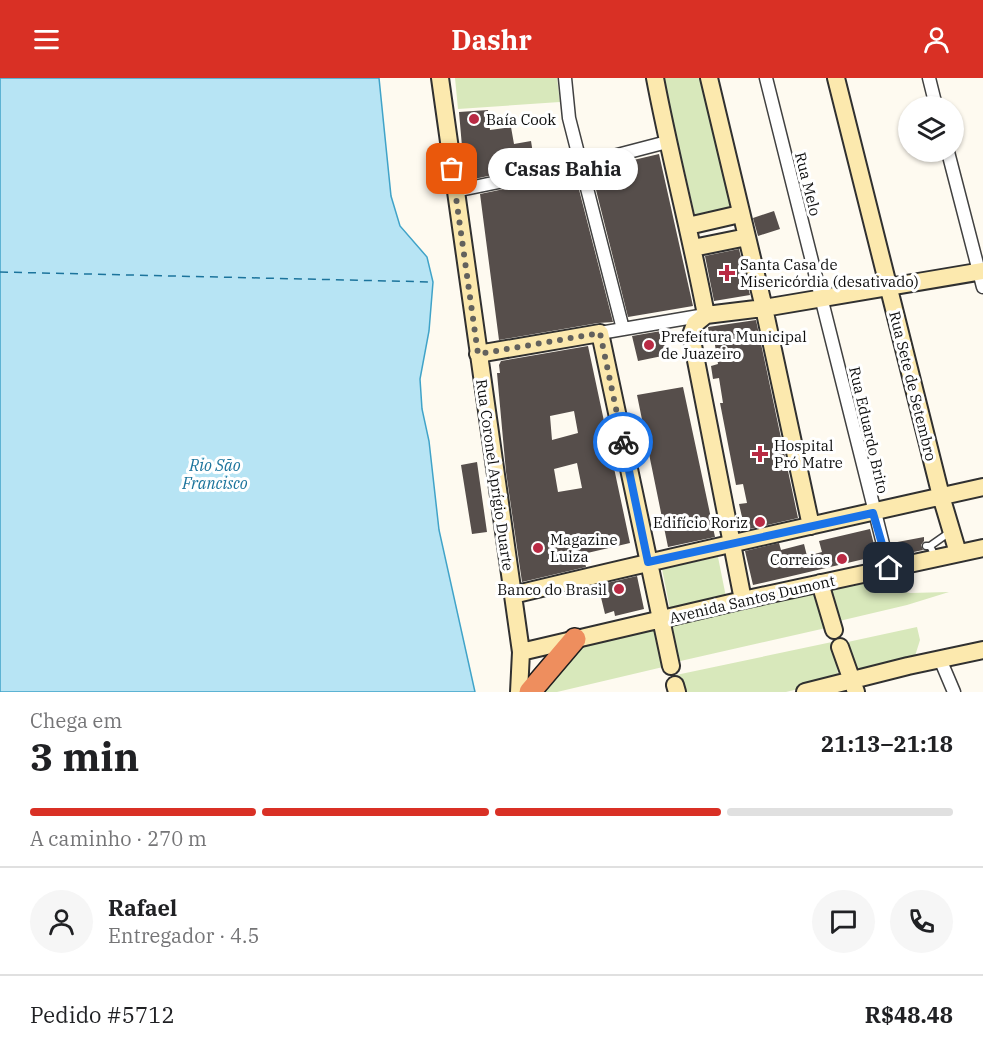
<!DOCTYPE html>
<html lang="pt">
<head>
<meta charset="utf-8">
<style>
  body { margin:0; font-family:"IBM Plex Serif",serif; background:#f6f6f6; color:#202124; height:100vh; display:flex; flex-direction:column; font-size:22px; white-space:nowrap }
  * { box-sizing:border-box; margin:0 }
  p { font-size:20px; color:#757577 }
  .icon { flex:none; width:33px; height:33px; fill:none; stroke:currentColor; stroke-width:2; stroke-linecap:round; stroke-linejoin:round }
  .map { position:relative; height:614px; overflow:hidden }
  .side { display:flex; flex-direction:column; background:#fff; flex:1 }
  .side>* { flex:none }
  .buttons { position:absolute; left:898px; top:18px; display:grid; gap:12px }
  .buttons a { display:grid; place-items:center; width:66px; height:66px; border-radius:50%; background:#fff; box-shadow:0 2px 4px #0004; font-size:30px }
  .pin { position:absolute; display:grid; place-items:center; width:51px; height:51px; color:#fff; margin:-26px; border-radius:12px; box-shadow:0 3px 9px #0006 }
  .courier { position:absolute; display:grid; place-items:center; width:60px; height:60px; margin:-30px; border:4px solid #1a73e8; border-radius:50%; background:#fff; color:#222; box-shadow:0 2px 8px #0007 }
  .bubble { position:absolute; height:42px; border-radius:21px; background:#fff; box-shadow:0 2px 4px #0004; font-size:20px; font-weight:800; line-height:42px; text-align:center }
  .head em { font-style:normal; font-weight:800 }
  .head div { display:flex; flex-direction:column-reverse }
  .head { display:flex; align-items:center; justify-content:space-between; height:102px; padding:0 30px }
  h1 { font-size:39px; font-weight:800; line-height:45px }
  .bar { display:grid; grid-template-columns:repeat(4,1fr); gap:9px 6px; align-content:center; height:72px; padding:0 30px }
  .bar i { height:8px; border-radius:4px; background:#e0e0e0 }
  .bar .current { background:#d93025 }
  .bar p { grid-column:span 4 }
  .line { display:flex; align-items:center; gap:15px; padding:0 30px; border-top:2px solid #e0e0e0 }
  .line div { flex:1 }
  .round { display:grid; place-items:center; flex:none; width:63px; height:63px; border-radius:32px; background:#f6f6f6 }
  header { display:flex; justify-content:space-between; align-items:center; height:78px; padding:0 30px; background:#d93025; color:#fff; font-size:27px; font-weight:800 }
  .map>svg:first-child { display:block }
  .green { fill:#d8e8bb }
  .water { fill:#b7e4f4; stroke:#40a3c8; stroke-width:1.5 }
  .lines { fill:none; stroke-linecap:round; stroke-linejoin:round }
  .ferry { stroke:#1c749c; stroke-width:1.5; stroke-dasharray:8 6; stroke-linecap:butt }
  .building { fill:#564e4b; fill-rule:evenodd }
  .lane-casing { stroke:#414141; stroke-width:9 }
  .street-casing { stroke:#414141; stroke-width:15 }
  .secondary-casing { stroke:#303030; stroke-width:20 }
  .highway-casing { stroke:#1f1f1f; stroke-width:24 }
  .lane { stroke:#fff; stroke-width:6 }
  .street { stroke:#fff; stroke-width:12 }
  .secondary { stroke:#fce9ae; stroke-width:16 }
  .highway { stroke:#ee8e5e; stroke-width:21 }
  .done { stroke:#62615d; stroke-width:6; stroke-dasharray:0 10.8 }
  .route { stroke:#1a73e8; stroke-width:8 }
  .poi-dot { fill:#b92b44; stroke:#fff; stroke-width:2 }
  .labels { text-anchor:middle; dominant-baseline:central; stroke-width:6; stroke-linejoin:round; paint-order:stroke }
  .poi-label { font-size:15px; fill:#0e0e0e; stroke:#fff; text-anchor:start }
  .street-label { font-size:15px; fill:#0e0e0e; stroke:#fff }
  .water-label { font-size:16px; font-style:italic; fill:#1c749c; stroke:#fff }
</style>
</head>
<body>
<header><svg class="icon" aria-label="menu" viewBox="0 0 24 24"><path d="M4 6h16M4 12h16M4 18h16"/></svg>Dashr<svg class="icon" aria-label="person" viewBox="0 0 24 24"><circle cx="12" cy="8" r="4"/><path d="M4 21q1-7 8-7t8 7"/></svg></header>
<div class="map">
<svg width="983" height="614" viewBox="0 0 983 614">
  <rect width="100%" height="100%" fill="#fefaf0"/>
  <!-- green -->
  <path class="green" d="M455,0H557L560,24L458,31Z
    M663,0H704L733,129L695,137Z
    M718,479L726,519L670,531L662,491Z
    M855,503L910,515L949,514L907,527L835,544L827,508Z
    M817,509L826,550L676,584L669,556L671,547Z
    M655,547L663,589L557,614H537L575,566Z
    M917,549L920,562L915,578L854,596L843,565Z
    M832,564L839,601L786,614H680L676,597Z"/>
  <!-- water -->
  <path class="water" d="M0,0H379L391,118L400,148L427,179L433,204L429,253L420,301L422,331L429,363L439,452L475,614H0Z"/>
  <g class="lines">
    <!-- ferry -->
    <path class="ferry" d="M0,194L433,204"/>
  </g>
  <!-- building -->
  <path class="building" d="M488,32L490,52L511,49L514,66L531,63L535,88L465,103L459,34Z
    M659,76L693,228L628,239L591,92Z
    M575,96L613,244L598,245L499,262L480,116Z
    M774,133L780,151L758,158L753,140Z
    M739,171L750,217L714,223L705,178Z
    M756,242L798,440L745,452L739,426L747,425L743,406L736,407L720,325H723L719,300L713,301L711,288L718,286L714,261L710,262L708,249Z
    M661,253L667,277L638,283L632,258Z
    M588,268L630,465L583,476L586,489L522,504L506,394L497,295H500L499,287L501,283ZM574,333L578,355L552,362L550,338ZM577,385L582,410L558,414L554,391Z
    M683,309L715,459L668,469L637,317Z
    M477,384L487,454L472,456L461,387Z
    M870,451L877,478L753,507L745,473L779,465L781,472L804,466L807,478L822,474L819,463Z
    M924,459V463L921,467L923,472L895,478L892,465Z
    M637,498L644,531L615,538L614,533L605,536L598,507Z"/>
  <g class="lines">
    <!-- lane casing -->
    <g class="lane-casing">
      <path id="lane" d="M926,468H930L936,480
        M930,468L950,454"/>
    </g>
    <!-- street casing -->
    <g class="street-casing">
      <path id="street" d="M565,0L569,40L623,251
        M766,0L889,490
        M929,0L936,28
        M948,74L983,209
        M460,112L579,87L667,64
        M600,255L705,237
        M940,581L954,614"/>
    </g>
    <!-- secondary casing -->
    <g class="secondary-casing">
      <path id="secondary" d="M440,0L521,574L519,614
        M655,0C670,79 691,157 706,237
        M709,0L764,230L811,448
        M836,0L941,418L958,475
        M688,148L740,136
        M693,170L747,159
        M706,237L695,246L691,257L743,522
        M706,237L764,230L983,193
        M478,276L600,255L671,588
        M820,505L834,552
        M513,517C669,479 826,444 983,409
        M840,569L856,614
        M521,574L743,522L983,470
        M675,607L677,614
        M805,614L908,588L983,572"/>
    </g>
    <!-- highway casing -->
    <g class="highway-casing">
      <path id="highway" d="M530,614L575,561"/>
    </g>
    <!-- lane -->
    <use href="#lane" class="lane"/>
    <!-- street -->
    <use href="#street" class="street"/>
    <!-- secondary -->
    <use href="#secondary" class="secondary"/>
    <!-- highway -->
    <use href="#highway" class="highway"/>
  </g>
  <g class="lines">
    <!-- done -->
    <path class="done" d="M452,91L478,276L600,255L623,364"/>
    <!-- route -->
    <path class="route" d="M623,364L648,484L873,435L889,490"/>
  </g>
  <!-- markers -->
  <g class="poi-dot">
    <circle cx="474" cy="41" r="6"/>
    <path d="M724 186h6v6h6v6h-6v6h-6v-6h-6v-6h6z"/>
    <circle cx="649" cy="267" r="6"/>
    <path d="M757 367h6v6h6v6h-6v6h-6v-6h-6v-6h6z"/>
    <circle cx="760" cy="444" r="6"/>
    <circle cx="538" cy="470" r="6"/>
    <circle cx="842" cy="481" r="6"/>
    <circle cx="619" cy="511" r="6"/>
  </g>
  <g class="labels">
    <!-- poi labels -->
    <g class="poi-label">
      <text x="486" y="41">Baía Cook</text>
      <text x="740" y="186">Santa Casa de<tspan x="740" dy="17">Misericórdia (desativado)</tspan></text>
      <text x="661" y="258">Prefeitura Municipal<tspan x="661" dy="17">de Juazeiro</tspan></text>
      <text x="774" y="367">Hospital<tspan x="774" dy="17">Pró Matre</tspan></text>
      <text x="748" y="444" text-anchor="end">Edifício Roriz</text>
      <text x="550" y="461">Magazine<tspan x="550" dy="17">Luiza</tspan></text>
      <text x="830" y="481" text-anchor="end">Correios</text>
      <text x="607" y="511" text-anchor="end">Banco do Brasil</text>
    </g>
    <!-- street labels -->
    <g class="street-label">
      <text transform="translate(808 106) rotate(76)">Rua Melo</text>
      <text transform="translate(913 308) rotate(76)">Rua Sete de Setembro</text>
      <text transform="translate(869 352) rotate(77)">Rua Eduardo Brito</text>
      <text transform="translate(495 397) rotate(82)">Rua Coronel Aprígio Duarte</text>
      <text transform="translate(752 521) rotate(-13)">Avenida Santos Dumont</text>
    </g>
    <!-- water labels -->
    <g class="water-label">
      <text x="215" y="387">Rio São<tspan x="215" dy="18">Francisco</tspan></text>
    </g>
  </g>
</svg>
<div class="buttons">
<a><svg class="icon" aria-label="layers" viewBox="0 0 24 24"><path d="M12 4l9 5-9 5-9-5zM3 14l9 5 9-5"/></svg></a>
</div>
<div class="pin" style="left:452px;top:91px;background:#ea580c"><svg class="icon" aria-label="bag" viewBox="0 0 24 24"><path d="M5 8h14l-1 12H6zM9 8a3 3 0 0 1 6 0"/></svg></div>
<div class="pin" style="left:889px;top:490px;background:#1f2937"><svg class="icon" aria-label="home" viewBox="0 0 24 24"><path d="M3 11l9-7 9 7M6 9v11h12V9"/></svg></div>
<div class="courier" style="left:623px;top:364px"><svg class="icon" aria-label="bike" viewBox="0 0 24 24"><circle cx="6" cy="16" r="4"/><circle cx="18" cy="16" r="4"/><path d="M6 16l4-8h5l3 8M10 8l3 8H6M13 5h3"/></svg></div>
<div class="bubble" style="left:488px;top:70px;width:150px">Casas Bahia</div>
</div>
<section class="side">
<div class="head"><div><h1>3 min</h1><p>Chega em</p></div><em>21:13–21:18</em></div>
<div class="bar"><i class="current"></i><i class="current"></i><i class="current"></i><i></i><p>A caminho · 270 m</p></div>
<div class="line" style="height:108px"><a class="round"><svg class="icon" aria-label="person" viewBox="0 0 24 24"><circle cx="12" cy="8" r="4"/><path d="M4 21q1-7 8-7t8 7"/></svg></a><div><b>Rafael</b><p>Entregador · 4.5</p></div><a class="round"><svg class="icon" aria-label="chat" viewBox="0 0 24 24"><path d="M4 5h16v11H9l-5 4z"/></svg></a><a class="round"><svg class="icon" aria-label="phone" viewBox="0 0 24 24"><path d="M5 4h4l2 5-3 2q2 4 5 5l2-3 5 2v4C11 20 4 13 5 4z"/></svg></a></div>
<div class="line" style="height:78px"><div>Pedido #5712</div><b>R$48.48</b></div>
</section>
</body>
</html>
